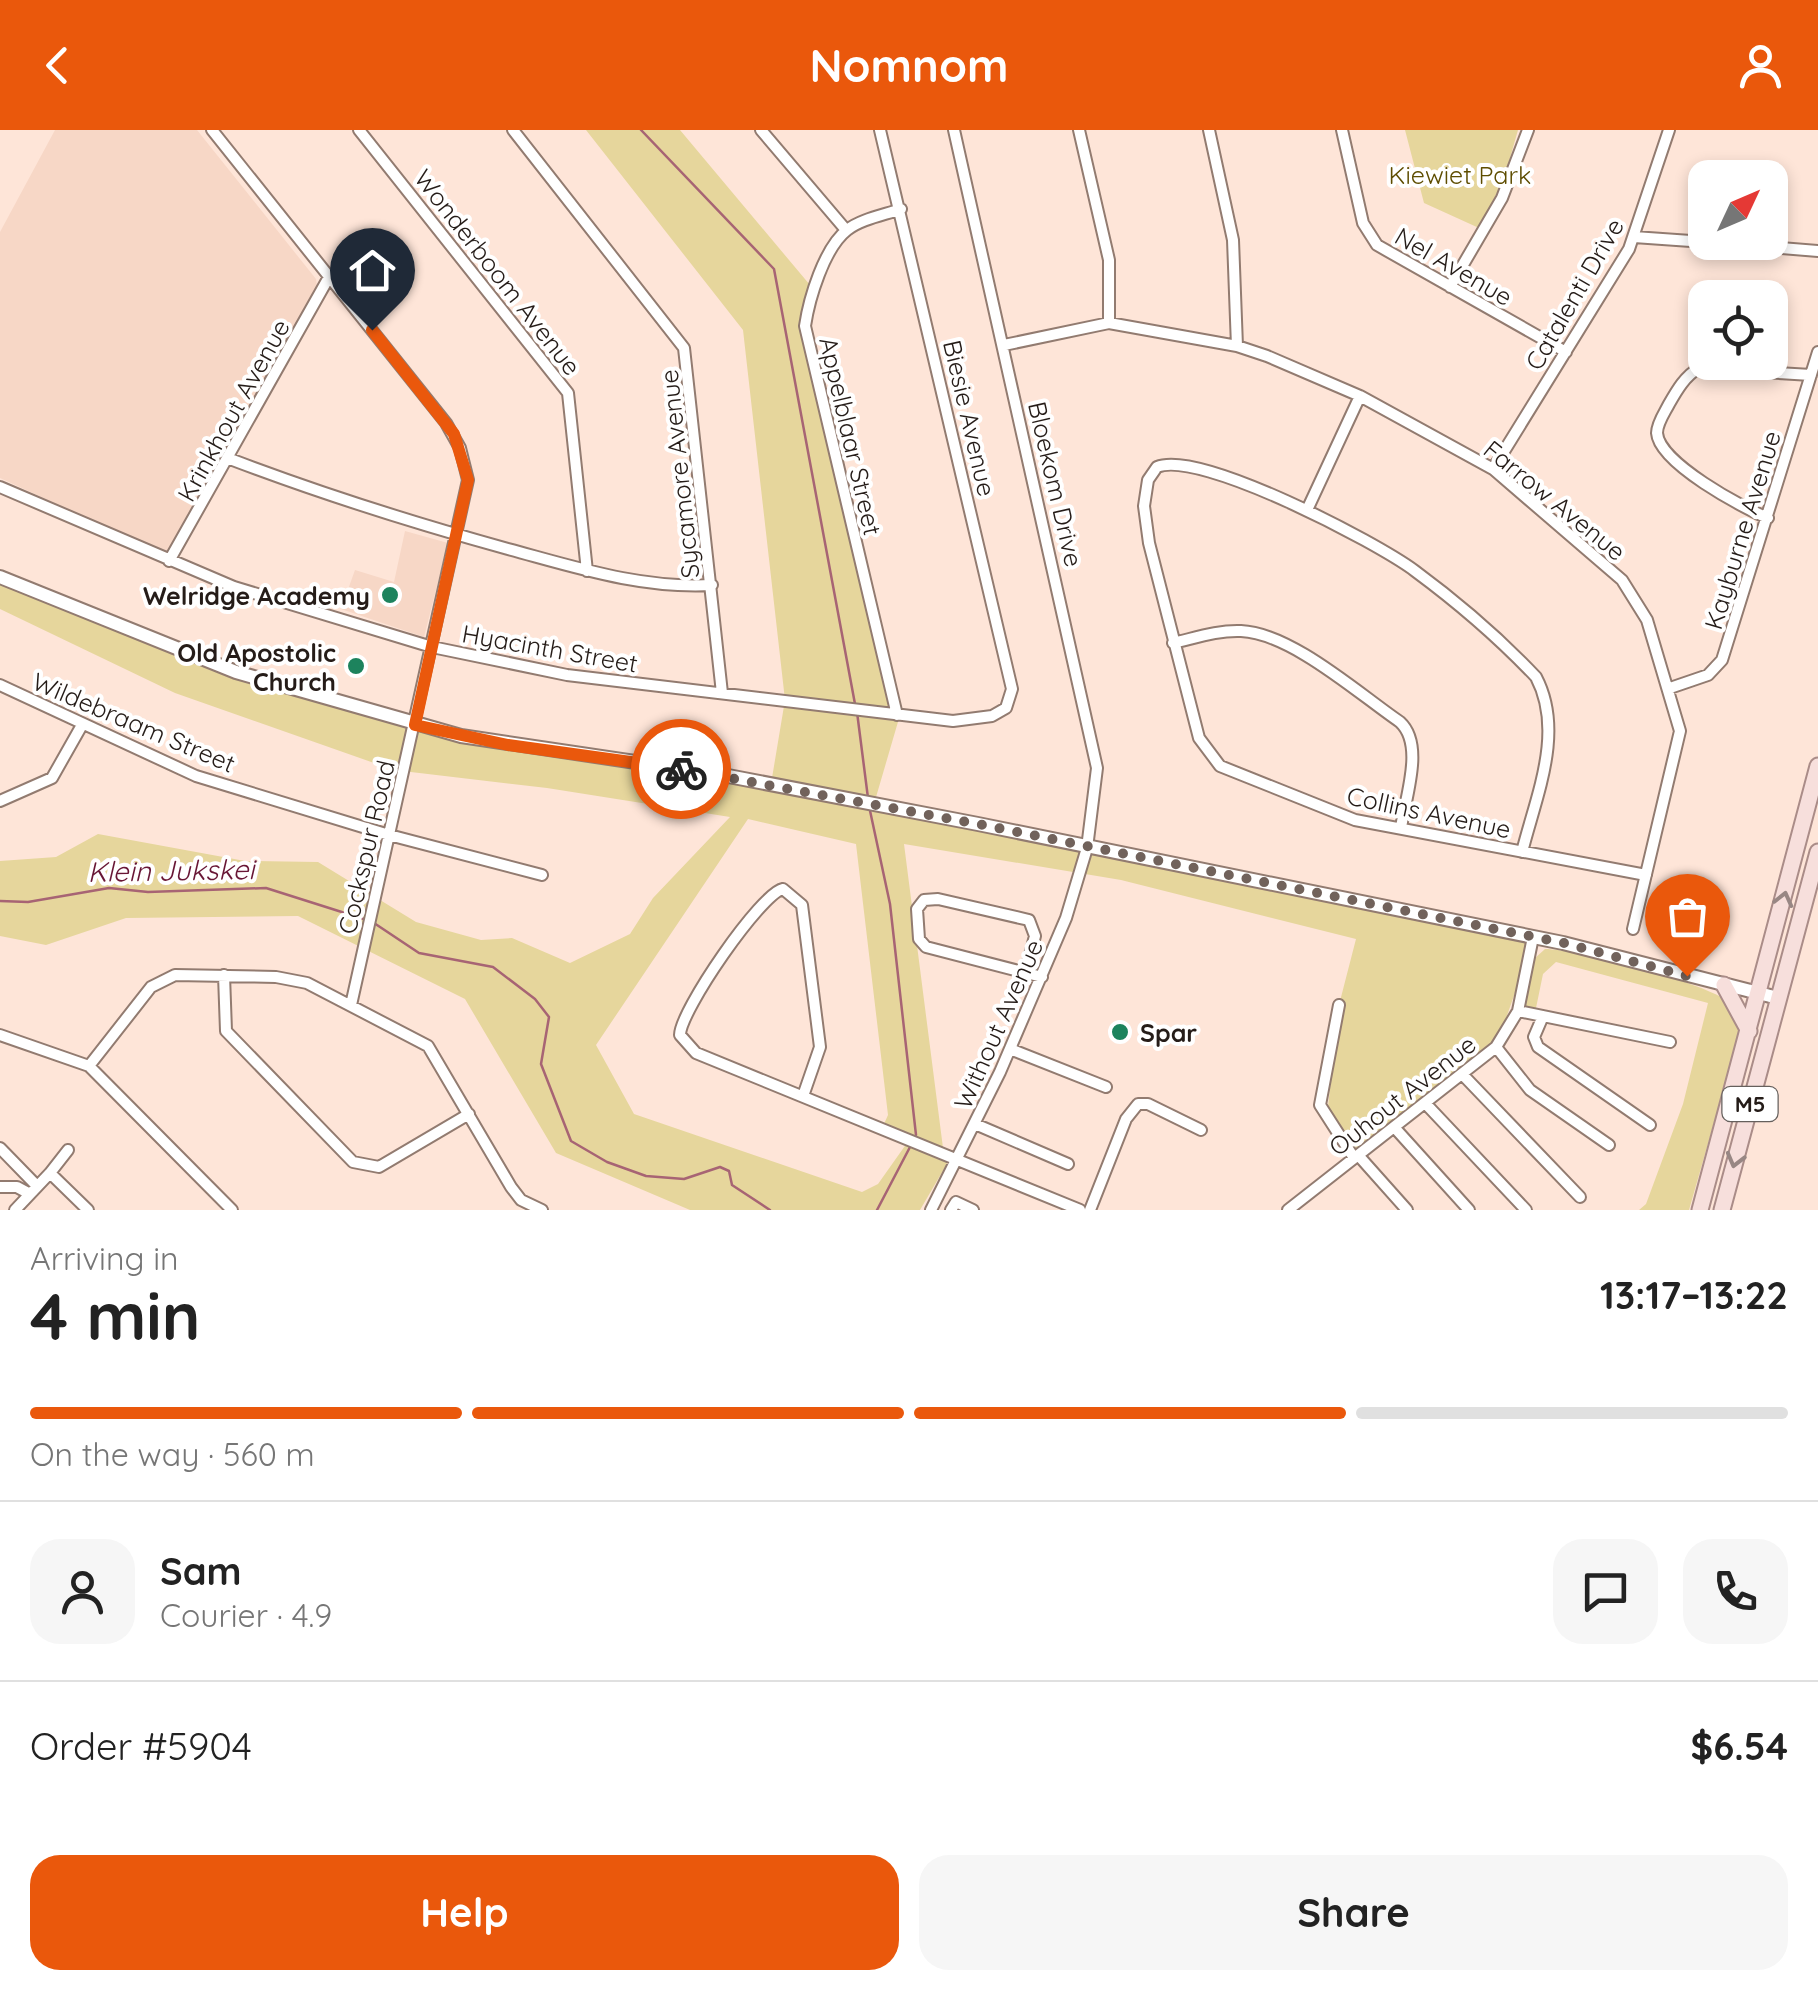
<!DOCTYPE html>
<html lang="en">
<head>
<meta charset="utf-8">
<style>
  body { margin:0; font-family:Quicksand,sans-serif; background:#f6f6f6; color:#222; height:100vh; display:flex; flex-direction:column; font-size:38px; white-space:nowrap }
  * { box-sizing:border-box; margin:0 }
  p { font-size:32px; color:#767676 }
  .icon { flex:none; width:55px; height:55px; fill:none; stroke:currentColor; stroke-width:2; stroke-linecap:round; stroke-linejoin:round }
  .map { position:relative; height:1080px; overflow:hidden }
  .panel { display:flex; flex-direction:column; background:#fff; flex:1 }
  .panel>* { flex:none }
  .needle { width:65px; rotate:46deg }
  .buttons { position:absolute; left:1688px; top:30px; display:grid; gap:20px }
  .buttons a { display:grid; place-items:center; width:100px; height:100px; border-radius:20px; background:#fff; box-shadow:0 5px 15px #0003; font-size:50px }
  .pin { position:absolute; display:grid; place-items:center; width:85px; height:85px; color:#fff; margin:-102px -42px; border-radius:50% 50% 50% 0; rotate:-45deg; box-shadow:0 0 10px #0007 }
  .pin .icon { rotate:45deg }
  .courier { position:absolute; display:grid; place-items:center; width:100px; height:100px; margin:-50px; border:8px solid #ea580c; border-radius:50%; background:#fff; color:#222; box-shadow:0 2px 12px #0007 }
  .head em { font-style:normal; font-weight:700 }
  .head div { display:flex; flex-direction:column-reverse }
  .head { display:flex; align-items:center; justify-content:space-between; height:170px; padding:0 30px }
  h1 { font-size:65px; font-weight:700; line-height:75px }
  .bar { display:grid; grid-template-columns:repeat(4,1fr); gap:15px 10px; align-content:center; height:120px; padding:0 30px }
  .bar i { height:12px; border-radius:8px; background:#e0e0e0 }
  .bar .current { background:#ea580c }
  .bar p { grid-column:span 4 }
  .line { display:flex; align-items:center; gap:25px; padding:0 30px; border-top:2px solid #e0e0e0 }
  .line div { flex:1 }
  .round { display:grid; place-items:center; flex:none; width:105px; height:105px; border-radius:30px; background:#f6f6f6 }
  .action { display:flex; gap:20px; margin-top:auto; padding:20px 30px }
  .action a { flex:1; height:115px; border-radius:30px; background:#ea580c; color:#fff; font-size:40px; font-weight:700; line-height:115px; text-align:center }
  .action a+a { background:#f6f6f6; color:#222 }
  header { display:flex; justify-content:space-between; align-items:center; height:130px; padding:0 30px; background:#ea580c; color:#fff; font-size:45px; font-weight:700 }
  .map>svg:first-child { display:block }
  .built { fill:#f7d7c6 }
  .green { fill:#e6d69c }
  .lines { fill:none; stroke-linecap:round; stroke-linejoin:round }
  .stream { stroke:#a76474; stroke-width:2.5 }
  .minor-casing { stroke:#927b70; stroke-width:14 }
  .tertiary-casing { stroke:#927b70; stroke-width:16 }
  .primary-casing { stroke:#aa8c88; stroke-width:19 }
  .minor { stroke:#fff; stroke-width:10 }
  .tertiary { stroke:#fff; stroke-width:12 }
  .primary { stroke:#f7dfdc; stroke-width:15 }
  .oneway { stroke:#988784 }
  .done { stroke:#71625b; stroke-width:10; stroke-dasharray:0 18 }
  .route { stroke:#ea580c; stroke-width:12 }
  .poi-dot { fill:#1d835d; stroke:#fff; stroke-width:4 }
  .labels { text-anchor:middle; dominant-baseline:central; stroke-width:8; stroke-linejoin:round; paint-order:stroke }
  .shield { fill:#fff; stroke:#66605d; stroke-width:2.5 }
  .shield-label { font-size:22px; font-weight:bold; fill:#251c18 }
  .park-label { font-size:25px; fill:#5e4d00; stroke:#fff }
  .street-label { font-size:25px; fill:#251c18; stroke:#fff }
  .poi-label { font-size:25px; font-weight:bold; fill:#251c18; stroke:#fff; text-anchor:end }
  .water-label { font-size:28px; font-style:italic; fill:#681635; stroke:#fff }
</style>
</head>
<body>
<header><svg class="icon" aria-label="back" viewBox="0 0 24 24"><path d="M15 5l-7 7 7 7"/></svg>Nomnom<svg class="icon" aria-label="person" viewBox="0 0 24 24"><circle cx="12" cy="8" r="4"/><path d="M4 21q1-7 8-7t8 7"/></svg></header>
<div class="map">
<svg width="1818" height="1080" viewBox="0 0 1818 1080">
  <rect width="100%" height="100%" fill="#fee5d8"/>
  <!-- built -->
  <path class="built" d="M55,0H197L316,149L318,163L167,425L0,348V102Z
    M405,401L448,413L424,507L341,479L355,440L394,452Z"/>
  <!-- green -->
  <path class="green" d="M586,0H680L815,161L809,197L900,585L874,674L1534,808L1494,923L1356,1030L1327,986L1339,875L1356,809L1121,750L904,714L943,1018L884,994L888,985L856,714L748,689L596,915L634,984L862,1062L878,1054L907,1013L948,1032L920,1080H690L556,1023L465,869L298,786L126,788L46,815L0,806V731L56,727L98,704L245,731L318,732L416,792L481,810L512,808L570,833L630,804L653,768L730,687L547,658L394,640L175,563L0,479V448L123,502L463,607L771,654L785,570L743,200Z
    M1405,0H1518L1504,49L1479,98L1424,73Z
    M1545,819C1576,819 1701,852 1726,870C1738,879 1738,891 1739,905L1689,1080H1639L1646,1074L1683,974L1708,873L1556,832L1543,844L1536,878L1525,876L1534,829Z"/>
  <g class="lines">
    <!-- stream -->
    <path class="stream" d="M641,0L774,139L855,574
      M857,582L868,668
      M869,676L890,774L916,1005
      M0,771L28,772L109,758L148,762L266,758L367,790
      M374,793L419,823L493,837L535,869L549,887L541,934L571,1011L607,1032L646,1046L684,1049L720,1037L729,1041L732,1055L770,1080
      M877,1080L910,1017"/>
    <!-- minor casing -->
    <g class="minor-casing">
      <path id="minor" d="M212,0L446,293L460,318L468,350L351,875
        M359,0L568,263L587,441
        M513,0L684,218L722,563
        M761,0L846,100
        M1079,0L1109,130V193
        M1209,0L1233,110L1237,216
        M1342,0L1363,93L1377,115L1566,222
        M1634,107L1705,112
        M1710,112L1818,121
        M1450,157L1502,68L1528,0
        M1004,215L1109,193L1237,216L1267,226L1360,266L1493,339L1622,450L1647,490L1680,601L1633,799
        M230,329C322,364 414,393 508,419C575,437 641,459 712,455
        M1493,339L1629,119L1669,0
        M0,357L234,457L432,517L567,545L953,591L992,586L1006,578L1012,559L880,0
        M1307,380L1360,266
        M1768,388C1743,378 1659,333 1657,303C1657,293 1665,282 1669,274C1677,260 1685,246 1699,238L1811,245
        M169,431L329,147
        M1173,513C1195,508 1218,500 1241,501C1291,503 1359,564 1400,592C1425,615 1405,668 1401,698
        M0,555L196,646L389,705L542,745
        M1670,558L1708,545L1722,530L1818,222
        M897,585L805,196C809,169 824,118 847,100C861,89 884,85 901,79
        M0,671L52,648L82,595
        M1522,722C1536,666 1565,602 1536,547C1500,509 1457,472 1415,441C1376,412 1199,319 1157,337L1148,350L1144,376L1149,413L1199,608L1220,636L1355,690L1646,745
        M1026,840L1035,806L1029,790L938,769L924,770L917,779L919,809L926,817L1042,847
        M224,845L226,901L353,1032L379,1037L469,984
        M1339,875L1320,975L1354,1028
        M1518,881L1670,912
        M1543,886L1534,907L1538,917L1650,995
        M0,905L89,936L232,1080
        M1496,917L1530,960L1609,1015
        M1010,919L1106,957
        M89,936L151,857L175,845L276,847L307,853L428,916L511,1057L521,1070L542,1080
        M1462,944L1580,1067
        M803,966L820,917L802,775L783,759C761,763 680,881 680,905L696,923L1080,1080
        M1425,973L1526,1080
        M975,994L1068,1034
        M1394,997L1469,1080
        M0,1018L37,1056
        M1358,1025L1407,1080
        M50,1043L68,1020
        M0,1057H17L30,1064
        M15,1080L50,1043L88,1080
        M931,1080L1000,942L1066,788L1087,718L1097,638L954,0
        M951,1080L956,1072L973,1080
        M1090,1080L1126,989L1138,974H1148L1201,1000
        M1288,1080L1496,917L1518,881L1533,807"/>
    </g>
    <!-- tertiary casing -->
    <g class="tertiary-casing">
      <path id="tertiary" d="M0,447L236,542L461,606L723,645L978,694L1563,813L1778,868"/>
    </g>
    <!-- primary casing -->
    <g class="primary-casing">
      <path id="primary" d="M1724,855L1749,901
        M1700,1080L1818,636
        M1722,1080L1818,722"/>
    </g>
    <!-- minor -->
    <use href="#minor" class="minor"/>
    <!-- tertiary -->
    <use href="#tertiary" class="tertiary"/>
    <!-- primary -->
    <use href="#primary" class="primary"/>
  </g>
  <!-- one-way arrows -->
  <defs><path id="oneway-chevron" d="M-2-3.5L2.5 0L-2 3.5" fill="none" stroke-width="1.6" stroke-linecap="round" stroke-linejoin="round" transform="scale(2.5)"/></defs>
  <g class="oneway">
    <use href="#oneway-chevron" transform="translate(1784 769) rotate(-76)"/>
    <use href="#oneway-chevron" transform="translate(1735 1030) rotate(105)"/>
  </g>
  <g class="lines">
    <!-- done -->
    <path class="done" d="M681,639L978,694L1564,813L1687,846"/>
    <!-- route -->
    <path class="route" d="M372,200L454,304L468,350L415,595L508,615L681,639"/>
  </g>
  <!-- markers -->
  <g class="poi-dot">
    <circle cx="390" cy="465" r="10"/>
    <circle cx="356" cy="536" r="10"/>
    <circle cx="1120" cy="902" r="10"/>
  </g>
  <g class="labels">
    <!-- shield labels -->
    <rect class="shield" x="1722.5" y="957" width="55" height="34" rx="8"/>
    <g class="shield-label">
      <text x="1750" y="974">M5</text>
    </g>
    <!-- park labels -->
    <g class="park-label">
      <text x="1460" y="44">Kiewiet Park</text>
    </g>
    <!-- street labels -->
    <g class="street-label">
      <text transform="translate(1454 136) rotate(30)">Nel Avenue</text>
      <text transform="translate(498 142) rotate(52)">Wonderboom Avenue</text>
      <text transform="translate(1574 164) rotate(-60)">Catalenti Drive</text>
      <text transform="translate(233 280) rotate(-61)">Krinkhout Avenue</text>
      <text transform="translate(970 288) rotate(77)">Biesie Avenue</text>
      <text transform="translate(851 306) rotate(77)">Appelblaar Street</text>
      <text transform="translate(679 344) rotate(-96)">Sycamore Avenue</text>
      <text transform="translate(1056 354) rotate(77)">Bloekom Drive</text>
      <text transform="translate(1555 370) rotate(39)">Farrow Avenue</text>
      <text transform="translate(1742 400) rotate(-73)">Kayburne Avenue</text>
      <text transform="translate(550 518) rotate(10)">Hyacinth Street</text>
      <text transform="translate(134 592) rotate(23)">Wildebraam Street</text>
      <text transform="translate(1429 682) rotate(12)">Collins Avenue</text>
      <text transform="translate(366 717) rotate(-77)">Cockspur Road</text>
      <text transform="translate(998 894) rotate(-66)">Without Avenue</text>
      <text transform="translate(1402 965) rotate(-38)">Ouhout Avenue</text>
    </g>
    <!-- poi labels -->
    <g class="poi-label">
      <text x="370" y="465">Welridge Academy</text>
      <text x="336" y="522">Old Apostolic<tspan x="336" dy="29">Church</tspan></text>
      <text x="1140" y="902" text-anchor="start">Spar</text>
    </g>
    <!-- water labels -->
    <g class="water-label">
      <text transform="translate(171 740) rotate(-1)">Klein Jukskei</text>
    </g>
  </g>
</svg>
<div class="buttons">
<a><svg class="needle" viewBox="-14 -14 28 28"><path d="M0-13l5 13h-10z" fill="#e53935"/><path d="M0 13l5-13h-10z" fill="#767676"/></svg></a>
<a><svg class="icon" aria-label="locate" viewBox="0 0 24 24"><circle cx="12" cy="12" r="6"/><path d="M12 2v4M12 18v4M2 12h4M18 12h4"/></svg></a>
</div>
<div class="pin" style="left:1687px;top:846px;background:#ea580c"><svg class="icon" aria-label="bag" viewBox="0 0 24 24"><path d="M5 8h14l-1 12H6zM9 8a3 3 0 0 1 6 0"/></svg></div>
<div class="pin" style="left:372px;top:200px;background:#1f2937"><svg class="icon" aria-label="home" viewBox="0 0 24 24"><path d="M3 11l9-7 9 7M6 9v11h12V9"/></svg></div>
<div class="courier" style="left:681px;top:639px"><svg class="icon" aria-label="bike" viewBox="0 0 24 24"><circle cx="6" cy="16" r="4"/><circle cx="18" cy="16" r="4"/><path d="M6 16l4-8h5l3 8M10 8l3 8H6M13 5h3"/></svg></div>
</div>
<section class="panel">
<div class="head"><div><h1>4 min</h1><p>Arriving in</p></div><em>13:17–13:22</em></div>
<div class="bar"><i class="current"></i><i class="current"></i><i class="current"></i><i></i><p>On the way · 560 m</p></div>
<div class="line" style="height:180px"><a class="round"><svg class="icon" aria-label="person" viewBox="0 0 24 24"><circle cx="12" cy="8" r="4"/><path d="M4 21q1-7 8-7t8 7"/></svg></a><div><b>Sam</b><p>Courier · 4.9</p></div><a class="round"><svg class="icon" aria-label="chat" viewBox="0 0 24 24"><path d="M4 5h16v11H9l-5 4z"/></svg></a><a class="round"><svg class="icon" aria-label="phone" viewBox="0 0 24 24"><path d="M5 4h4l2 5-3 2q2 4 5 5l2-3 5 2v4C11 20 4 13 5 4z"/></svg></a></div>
<div class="line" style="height:130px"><div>Order #5904</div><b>$6.54</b></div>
<div class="action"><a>Help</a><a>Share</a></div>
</section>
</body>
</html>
